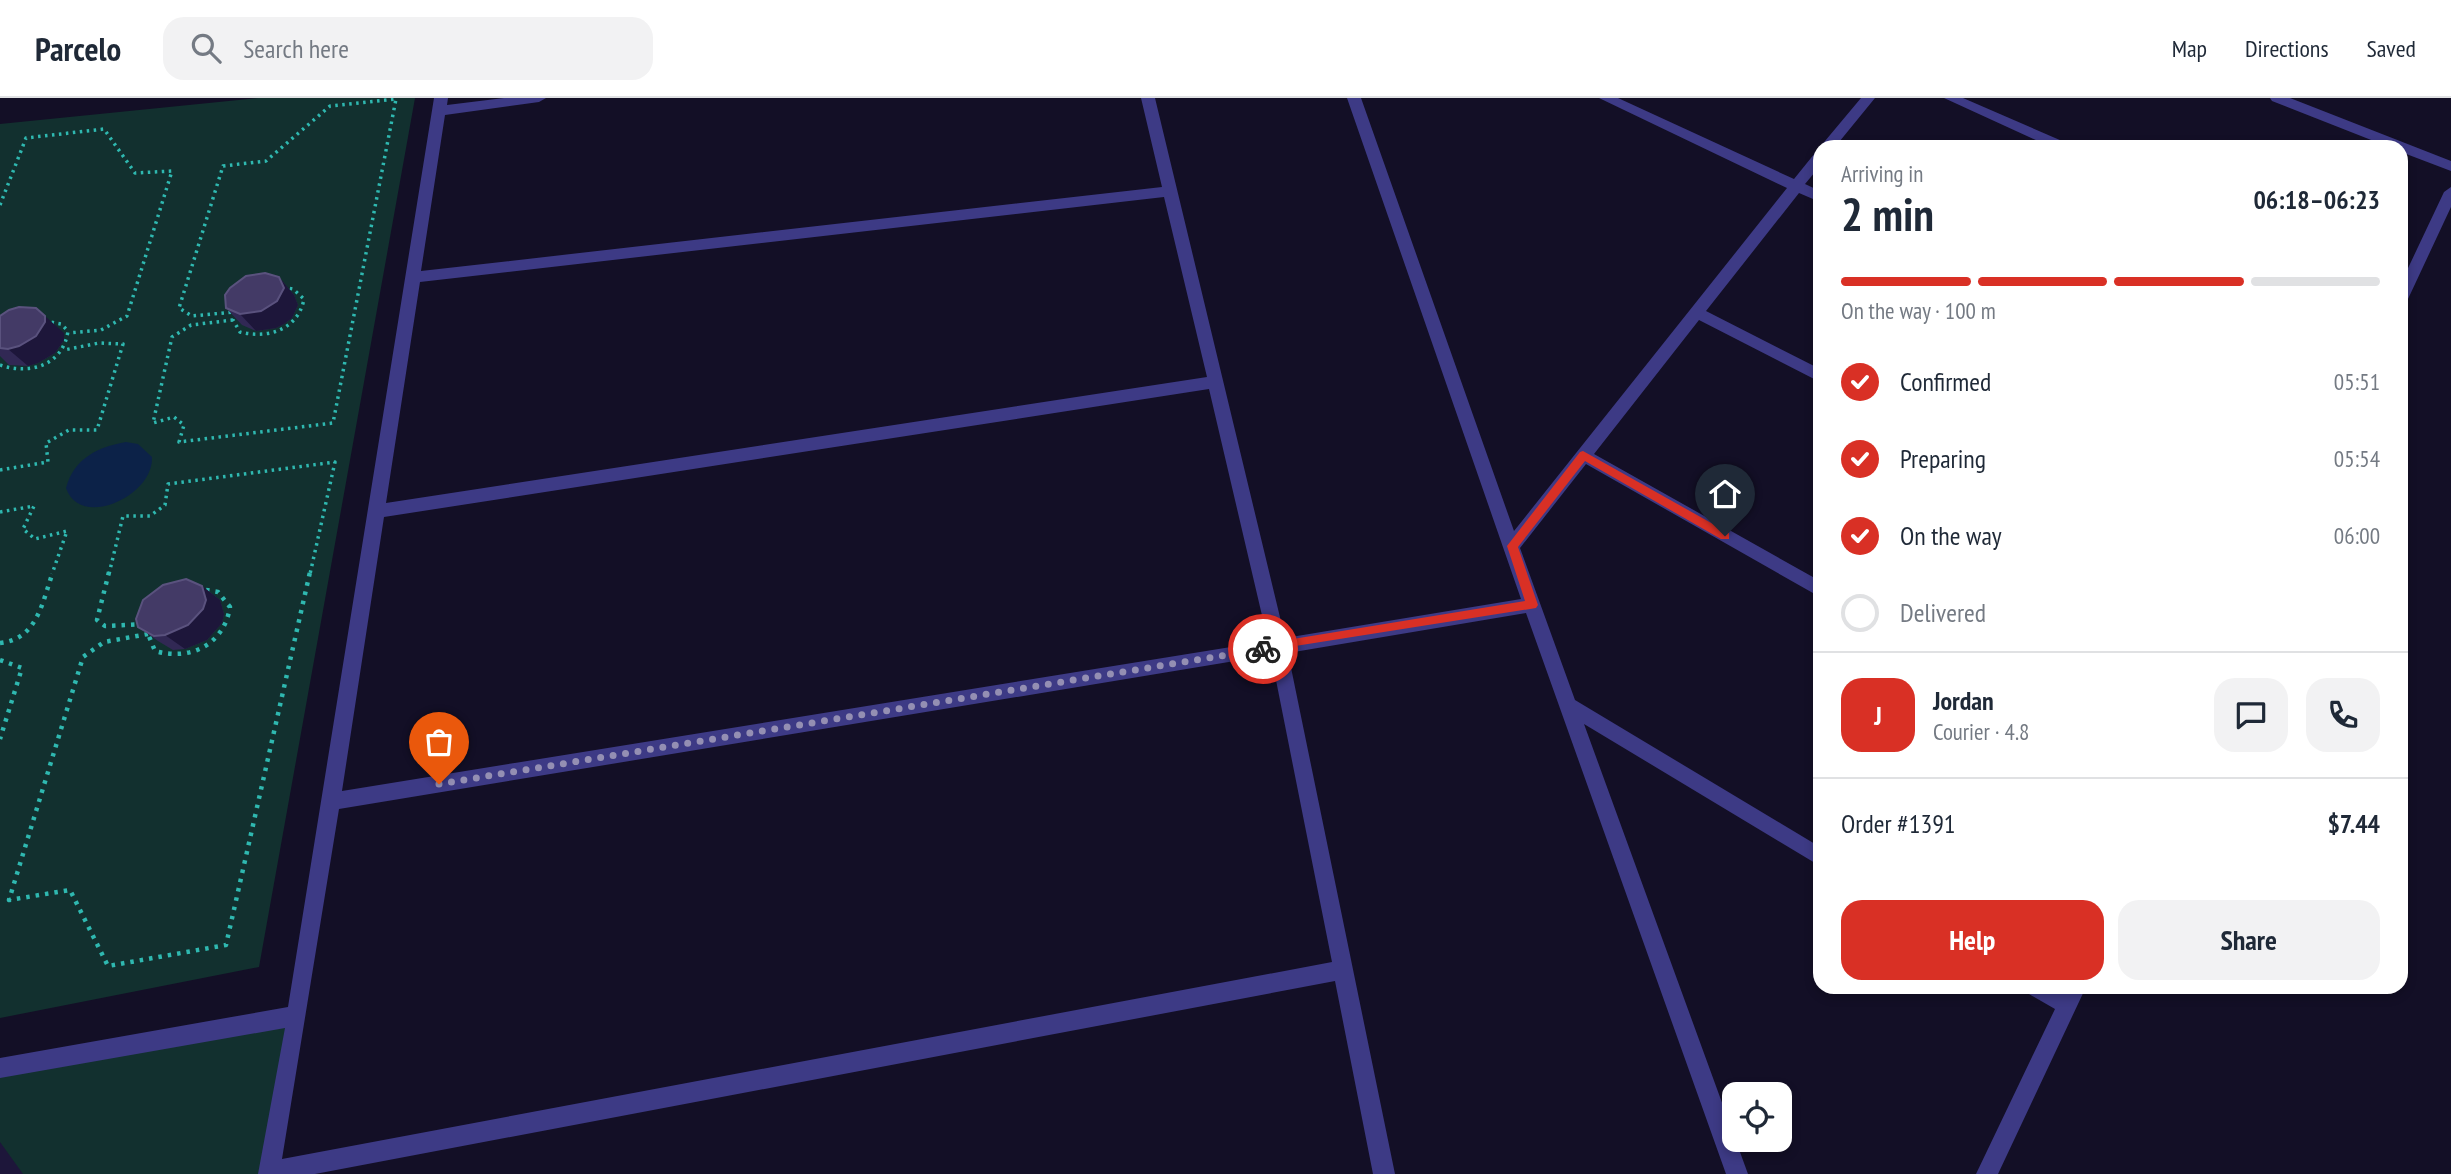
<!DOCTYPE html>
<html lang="en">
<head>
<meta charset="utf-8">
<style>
  body { margin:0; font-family:"PT Sans Narrow",sans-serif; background:#f2f2f3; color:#1f2937; height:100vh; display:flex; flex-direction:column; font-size:26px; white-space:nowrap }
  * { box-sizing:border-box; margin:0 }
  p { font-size:23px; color:#747a83 }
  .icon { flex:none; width:38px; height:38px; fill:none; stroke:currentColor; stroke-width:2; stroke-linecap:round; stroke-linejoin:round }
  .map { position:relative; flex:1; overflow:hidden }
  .details { position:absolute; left:1813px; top:42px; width:595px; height:854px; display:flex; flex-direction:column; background:#fff; border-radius:21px; box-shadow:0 4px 10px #0003 }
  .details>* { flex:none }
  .tools { position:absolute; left:1722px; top:984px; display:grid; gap:14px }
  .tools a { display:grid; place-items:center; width:70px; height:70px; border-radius:14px; background:#fff; box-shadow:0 4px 10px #0003; font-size:35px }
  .pin { position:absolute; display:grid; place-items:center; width:60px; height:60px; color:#fff; margin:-72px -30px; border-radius:50% 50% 50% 0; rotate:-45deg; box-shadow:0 0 7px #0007 }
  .pin .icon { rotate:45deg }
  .courier { position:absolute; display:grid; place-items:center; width:70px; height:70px; margin:-35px; border:5px solid #d93025; border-radius:50%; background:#fff; color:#222; box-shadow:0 2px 9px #0007 }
  .headline em { font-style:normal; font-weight:700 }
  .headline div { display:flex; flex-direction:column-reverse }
  .headline { display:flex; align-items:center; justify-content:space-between; height:119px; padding:0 28px }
  h1 { font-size:46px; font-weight:700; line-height:52px }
  .bar { display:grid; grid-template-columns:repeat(4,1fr); gap:10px 7px; align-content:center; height:84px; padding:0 28px }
  .bar i { height:9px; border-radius:5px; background:#e0e1e3 }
  .bar .active { background:#d93025 }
  .bar p { grid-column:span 4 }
  .line { display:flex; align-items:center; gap:18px; padding:0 28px; border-top:2px solid #e0e1e3 }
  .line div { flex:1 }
  .round { display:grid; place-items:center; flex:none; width:74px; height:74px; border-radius:21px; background:#f2f2f3 }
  ol { padding:0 28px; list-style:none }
  li { display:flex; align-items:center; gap:21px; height:77px }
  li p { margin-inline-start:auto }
  li .icon { padding:7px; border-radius:50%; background:#d93025; color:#fff; stroke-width:4 }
  li:last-child { color:#747a83 }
  li i { width:38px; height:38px; border:4px solid #e0e1e3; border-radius:50% }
  .cta { display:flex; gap:14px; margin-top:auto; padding:14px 28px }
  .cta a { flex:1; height:80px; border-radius:21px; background:#d93025; color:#fff; font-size:28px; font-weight:700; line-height:80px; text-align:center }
  .cta a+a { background:#f2f2f3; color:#1f2937 }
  header { display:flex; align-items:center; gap:42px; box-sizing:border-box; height:98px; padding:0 35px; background:#fff; border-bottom:2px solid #e0e1e3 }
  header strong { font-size:33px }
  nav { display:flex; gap:38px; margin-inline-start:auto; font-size:24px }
  .search { width:490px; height:63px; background:#f2f2f3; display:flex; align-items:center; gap:18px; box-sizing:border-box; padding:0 24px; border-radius:21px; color:#747a83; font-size:26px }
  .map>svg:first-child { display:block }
  .green { fill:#12302f }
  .water { fill:#0c2248 }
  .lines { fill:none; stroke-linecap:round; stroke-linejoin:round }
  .path-far1 { stroke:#2fb8b0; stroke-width:3.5; stroke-dasharray:2.5 4.5; stroke-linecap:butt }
  .path { stroke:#2fb8b0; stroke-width:4.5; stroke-dasharray:3.5 6; stroke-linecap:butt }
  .minor { fill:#3d3a85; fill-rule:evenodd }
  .wall { fill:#312854 }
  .shaded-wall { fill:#1d163a }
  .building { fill:#433a66; stroke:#5a527e; stroke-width:2 }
  .route { fill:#d93025 }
  .done { stroke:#948fb3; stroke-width:7; stroke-dasharray:0 12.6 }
</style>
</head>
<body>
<header>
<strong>Parcelo</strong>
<div class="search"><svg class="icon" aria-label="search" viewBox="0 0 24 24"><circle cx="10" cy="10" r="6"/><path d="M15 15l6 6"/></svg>Search here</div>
<nav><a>Map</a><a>Directions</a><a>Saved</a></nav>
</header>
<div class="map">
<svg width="2451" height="1076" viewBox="0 0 2451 1076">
  <rect width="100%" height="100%" fill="#130f26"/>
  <!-- green -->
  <path class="green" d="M258,0H415L259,869L0,920V26Z
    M297,918L272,1076H0V970Z"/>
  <!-- water -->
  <path class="water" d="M126,344L138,346L152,359C154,398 80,432 66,390C74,360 98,349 126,344Z"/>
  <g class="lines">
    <!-- path-far1 -->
    <path class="path-far1" d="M0,107L26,40L104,31L135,75L172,73L127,218L101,232L69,235
      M283,189L293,191L304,201C298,232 268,241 240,234L233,222C241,199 260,191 283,189Z
      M233,222L191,227L172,239L153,325L174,319L184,327L179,344L333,325L396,1L330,8L266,63L223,68L179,210L192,218L234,214
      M0,267C29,277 63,268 68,233L61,226L46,223
      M0,372L48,364L46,345L69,332H97L123,246L99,245L64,252
      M0,414L34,408L23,431L35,441L67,433L52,476
      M109,476L123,418H150L165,407L168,386L335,364L310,476"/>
    <!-- path -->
    <path class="path" d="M109,474L97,522L105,528L143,526
      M206,492L218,494L230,509C224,547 190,563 155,553L148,536C158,509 178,496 206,492Z
      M148,536L104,544L83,559L9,802L70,792L108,868L226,847L310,474
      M0,545C38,541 42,504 53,474
      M0,562L22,570L0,641"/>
    <!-- minor -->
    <path class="minor" d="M434,0H448L447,7L504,0H546L539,4L445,17L421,173L1162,89L1141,0H1155L1285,540L1521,501L1347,0H1361L1514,433L1787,90L1599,0H1618L1794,81L1815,55L1820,53V68L1805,86L1820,93V104L1799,95L1706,213L1820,271V284L1699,222L1594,356L1820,483V499L1586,366L1520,450L1575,602L1820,749V768L1584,626L1748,1076H1726L1526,515L1288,555L1395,1076H1373L1335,883L315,1076H258L285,930L0,980V960L288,909ZM1164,99L1207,279L386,405L420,184ZM1209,291L1268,543L342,693L384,419ZM1271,557L1332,864L282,1061L339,711Z
      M1861,0H1875L1835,49H1820Z
      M1944,0H1963L2069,46L2071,49H2051Z
      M2270,0H2290L2451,63V73L2401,54V49H2389L2272,3Z
      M2451,89V109L2408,201L2401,207V185L2444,94Z
      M2026,889H2055L2063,894L2065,889H2086L1998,1076H1976L2055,911L2029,896Z"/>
  </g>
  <!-- wall -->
  <path class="wall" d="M279,179L294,197L298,207L292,220L284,226L276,230L256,233L242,227L226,210Z
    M0,218L64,235V242L55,255L38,265L28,268L9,267L0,258Z
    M202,488L220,502L224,516L222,525L207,542L185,551L173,552L158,543L138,529Z"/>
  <!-- shaded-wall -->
  <path class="shaded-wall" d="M279,179L294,197L298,207L292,220L284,226L276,230L256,233L240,216Z
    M36,210L64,235V242L55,255L38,265L28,268L8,251Z
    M202,488L220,502L224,516L222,525L207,542L185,551L165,537Z
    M0,1044L23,1076H0Z"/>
  <!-- building -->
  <path class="building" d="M265,175L279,179L284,190L277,203L261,213L240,216L226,210L225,197L230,190L246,178Z
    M19,209L36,210L45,218V224L36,238L19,248L8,251L0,250V218L9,212Z
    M186,481L202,488L206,502L203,511L188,527L165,537L154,538L138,529L136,521L143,502L163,487Z"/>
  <!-- route -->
  <path class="route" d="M1583,353L1729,435V441H1721L1585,363L1518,449L1538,507L1536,510L1258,554L1257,551L1263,546L1525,503L1507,448L1580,354Z"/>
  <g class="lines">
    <!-- done -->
    <path class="done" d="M439,686L1263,551"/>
  </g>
</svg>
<div class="tools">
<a><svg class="icon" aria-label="locate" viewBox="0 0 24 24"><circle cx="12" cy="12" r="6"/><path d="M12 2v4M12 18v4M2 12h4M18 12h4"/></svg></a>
</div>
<div class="pin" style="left:439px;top:686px;background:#ea580c"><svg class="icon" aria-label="bag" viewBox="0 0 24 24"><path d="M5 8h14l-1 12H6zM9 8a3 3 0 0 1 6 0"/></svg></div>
<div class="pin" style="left:1725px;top:438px;background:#1f2937"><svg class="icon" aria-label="home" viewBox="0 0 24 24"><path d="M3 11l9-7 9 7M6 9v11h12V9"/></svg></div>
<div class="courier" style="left:1263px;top:551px"><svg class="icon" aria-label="bike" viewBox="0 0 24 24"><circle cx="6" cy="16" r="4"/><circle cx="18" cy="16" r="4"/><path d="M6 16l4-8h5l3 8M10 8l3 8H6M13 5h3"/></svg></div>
<section class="details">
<div class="headline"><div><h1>2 min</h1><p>Arriving in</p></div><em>06:18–06:23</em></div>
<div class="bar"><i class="active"></i><i class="active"></i><i class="active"></i><i></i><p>On the way · 100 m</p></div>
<ol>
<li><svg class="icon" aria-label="check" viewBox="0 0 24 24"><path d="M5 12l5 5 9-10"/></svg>Confirmed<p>05:51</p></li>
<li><svg class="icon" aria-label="check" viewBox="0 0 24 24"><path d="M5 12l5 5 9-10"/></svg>Preparing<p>05:54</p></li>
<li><svg class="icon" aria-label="check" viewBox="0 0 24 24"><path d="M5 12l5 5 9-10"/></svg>On the way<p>06:00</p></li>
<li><i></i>Delivered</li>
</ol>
<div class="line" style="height:126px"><b class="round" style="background:#d93025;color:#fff">J</b><div><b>Jordan</b><p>Courier · 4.8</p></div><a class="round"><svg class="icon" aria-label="chat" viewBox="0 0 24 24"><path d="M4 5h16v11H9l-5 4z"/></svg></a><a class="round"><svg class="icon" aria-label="phone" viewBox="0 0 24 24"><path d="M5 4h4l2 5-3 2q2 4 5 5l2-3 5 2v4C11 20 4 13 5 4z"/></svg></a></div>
<div class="line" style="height:91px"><div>Order #1391</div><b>$7.44</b></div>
<div class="cta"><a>Help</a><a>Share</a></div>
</section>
</div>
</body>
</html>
